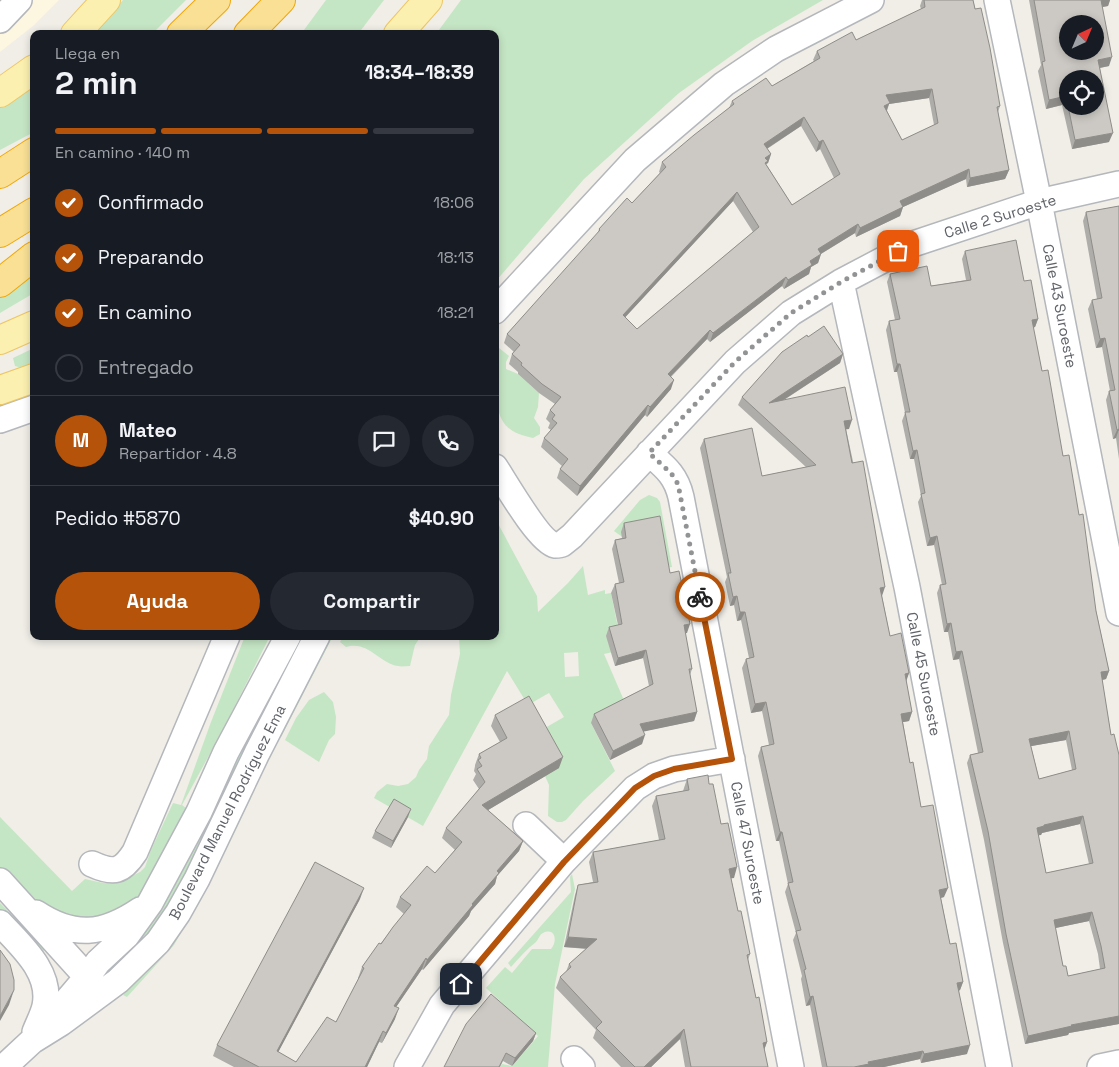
<!DOCTYPE html>
<html lang="es">
<head>
<meta charset="utf-8">
<style>
  body { margin:0; font-family:"Space Grotesk",sans-serif; background:#242831; color:#f1f3f6; height:100vh; display:flex; flex-direction:column; font-size:19px; white-space:nowrap }
  * { box-sizing:border-box; margin:0 }
  p { font-size:16px; color:#9ea1a6 }
  .icon { flex:none; width:28px; height:28px; fill:none; stroke:currentColor; stroke-width:2; stroke-linecap:round; stroke-linejoin:round }
  .map { position:relative; flex:1; overflow:hidden }
  .details { position:absolute; left:30px; top:30px; width:469px; height:610px; display:flex; flex-direction:column; background:#171b24; border-radius:10px; box-shadow:0 2px 8px #0003 }
  .details>* { flex:none }
  .needle { width:32px; rotate:44deg }
  .controls { position:absolute; left:1059px; top:15px; display:grid; gap:10px }
  .controls a { display:grid; place-items:center; width:45px; height:45px; border-radius:50%; background:#171b24; box-shadow:0 2px 8px #0003; font-size:25px }
  .pin { position:absolute; display:grid; place-items:center; width:42px; height:42px; color:#fff; margin:-21px; border-radius:10px; box-shadow:0 2px 8px #0006 }
  .courier { position:absolute; display:grid; place-items:center; width:50px; height:50px; margin:-25px; border:4px solid #b45309; border-radius:50%; background:#fff; color:#222; box-shadow:0 1px 6px #0007 }
  .headline em { font-style:normal; font-weight:600 }
  .headline div { display:flex; flex-direction:column-reverse }
  .headline { display:flex; align-items:center; justify-content:space-between; height:85px; padding:0 25px }
  h1 { font-size:32px; font-weight:600; line-height:38px }
  .bar { display:grid; grid-template-columns:repeat(4,1fr); gap:8px 5px; align-content:center; height:60px; padding:0 25px }
  .bar i { height:6px; border-radius:4px; background:#363941 }
  .bar .selected { background:#b45309 }
  .bar p { grid-column:span 4 }
  .line { display:flex; align-items:center; gap:12px; padding:0 25px; border-top:1px solid #363941 }
  .line div { flex:1 }
  .round { display:grid; place-items:center; flex:none; width:52px; height:52px; border-radius:26px; background:#242831 }
  ol { padding:0 25px; list-style:none }
  li { display:flex; align-items:center; gap:15px; height:55px }
  li p { margin-inline-start:auto }
  li .icon { padding:5px; border-radius:50%; background:#b45309; color:#fff; stroke-width:4 }
  li:last-child { color:#9ea1a6 }
  li i { width:28px; height:28px; border:2px solid #363941; border-radius:50% }
  .action { display:flex; gap:10px; margin-top:auto; padding:10px 25px }
  .action a { flex:1; height:58px; border-radius:30px; background:#b45309; color:#fff; font-size:20px; font-weight:600; line-height:58px; text-align:center }
  .action a+a { background:#242831; color:#f1f3f6 }
  .map>svg:first-child { display:block }
  .commercial { fill:#fdf6e0 }
  .green { fill:#c5e6c5; fill-rule:evenodd }
  .lines { fill:none; stroke-linecap:round; stroke-linejoin:round }
  .minor-casing { stroke:#b4b7bb; stroke-width:28 }
  .major-casing { stroke:#edc664; stroke-width:30 }
  .highway-casing { stroke:#efa708; stroke-width:30 }
  .minor { stroke:#fff; stroke-width:25 }
  .major { stroke:#fcf0b0; stroke-width:28 }
  .highway { stroke:#f9e095; stroke-width:28 }
  .wall { fill:#afada9; fill-rule:evenodd }
  .shaded-wall { fill:#8f8d89 }
  .building { fill:#ccc9c4; stroke:#8f8d89; fill-rule:evenodd }
  .done { stroke:#929394; stroke-width:5; stroke-dasharray:0 9 }
  .route { stroke:#b45309; stroke-width:6 }
  .labels { text-anchor:middle; dominant-baseline:central; stroke-width:5; stroke-linejoin:round; paint-order:stroke }
  .street-label { font-size:15px; fill:#5f6267; stroke:#fff }
</style>
</head>
<body>
<div class="map">
<svg width="1119" height="1067" viewBox="0 0 1119 1067">
  <rect width="100%" height="100%" fill="#f0eee7"/>
  <!-- commercial -->
  <path class="commercial" d="M0,0H59L33,26L0,52Z"/>
  <!-- green -->
  <path class="green" d="M123,0H186L152,34H89L105,20Z
    M326,0H384L358,34H301Z
    M461,0H823L752,41L679,93L584,179L495,282V34H436Z
    M34,80V132L0,150V106Z
    M34,270V293L0,313V297Z
    M34,348V366L25,369L15,366L13,358Z
    M499,348L509,356L506,362V369L518,374L539,393L538,407L534,418L540,427V434L533,438C511,433 501,427 497,404L495,403V354L498,355L497,350Z
    M649,495L657,498L660,502L672,567L665,568L614,531L640,500Z
    M495,518L537,596L538,612L568,583L583,566L588,595L605,590V594L611,593L620,638L627,649L604,654L626,705L591,723L615,771L583,801L566,820L562,822H557L548,816L549,785L545,776L538,732L564,717L549,693L528,705L507,671L423,826L374,798L377,792L387,784L398,786L408,784L416,777L419,770L427,759L429,746L449,715L451,695L460,654L459,636H495ZM578,652L579,676L565,677L564,653Z
    M245,636H270L224,728L182,805L186,808L150,880L139,897L128,905L88,922L39,909L0,867V817L72,891L85,879L103,883H113L122,881L140,872L145,867L151,850L173,803L181,805L211,722Z
    M298,636H307L170,906L150,933L102,979L101,974Z
    M326,636H333L281,737L276,735Z
    M343,636H421L415,645L410,666C406,666 401,667 398,666C379,663 368,640 346,647L340,642Z
    M324,692L333,702L336,717L335,734L329,740L319,762L285,740L296,718L309,700Z
    M247,795L251,798L210,881L174,945L127,997L123,995L154,962Z
    M572,874L575,889L555,984L548,1067H500L502,1064L512,1066L538,1036L486,988L505,967L512,973L532,949H551C558,941 555,927 543,933C539,935 539,939 536,942C527,949 519,958 511,967L508,963L571,892L570,877Z
    M0,903L45,947L44,951L40,953L0,911Z"/>
  <g class="lines">
    <!-- minor casing -->
    <g class="minor-casing">
      <path id="minor" d="M997,0L1039,202L1119,613
        M0,20L19,0
        M841,282L907,587L999,1067
        M495,311L635,160L724,84L776,49L871,0
        M0,420L34,408
        M649,453C665,467 676,475 681,497L791,1067
        M495,467C505,482 539,542 555,545C557,545 560,545 562,544L572,536L735,362L791,313L841,282L913,244L1039,202L1119,184
        M526,825L564,861
        M92,864C114,874 122,872 135,852L227,636
        M0,881L87,977L86,992
        M36,913C74,938 103,935 140,910
        M0,923C21,946 52,972 45,1006C43,1015 38,1024 35,1032
        M53,1017L87,977L98,962L127,935L150,903L199,812L226,752L288,636
        M574,1059L582,1067
        M4,1067L32,1041L61,1023L118,981L158,942L178,913L197,879L257,753L317,636
        M407,1067L442,1005L564,861L635,788L654,776L674,769L732,759
        M1100,1067L1119,1063"/>
    </g>
    <!-- major casing -->
    <g class="major-casing">
      <path id="major" d="M75,34L106,0
        M398,34L428,0
        M0,93L34,69
        M0,340L34,325
        M0,390L34,378"/>
    </g>
    <!-- highway casing -->
    <g class="highway-casing">
      <path id="highway" d="M181,34L216,0
        M248,34L281,0
        M0,174L34,152
        M0,233L34,212
        M0,283L34,256"/>
    </g>
    <!-- minor -->
    <use href="#minor" class="minor"/>
    <!-- major -->
    <use href="#major" class="major"/>
    <!-- highway -->
    <use href="#highway" class="highway"/>
  </g>
  <!-- wall -->
  <path class="wall" d="M922,0H973L1000,106L998,112L1009,170L1005,179L967,187L966,179L903,207L900,216L856,237L855,233L821,254L818,263L811,267L809,274L784,289L782,286L710,342L707,339L671,377V389L647,417L645,415L577,496L557,478L560,469L562,466L541,447L544,438L551,430L548,428L550,423L546,419L550,410L555,404L539,393L518,374V372L509,364L512,354L514,352L504,343L507,334L597,235L599,229L632,203L660,173L659,172L662,162L729,108L732,101L772,86L814,61L813,60L817,51L856,40L921,9L920,6ZM929,98L934,125L902,140L887,111L889,104ZM801,126L816,152L820,149L834,178L792,205L766,164L768,163L771,154L767,149ZM733,201L753,232L637,329L625,317Z
    M1029,0H1110L1108,6L1102,7L1109,66L1100,68L1109,142L1072,149L1062,105L1046,109L1038,71L1041,65ZM1068,79L1095,106H1068Z
    M1119,206V459L1116,438L1113,439L1106,400L1109,391H1110L1102,347L1096,348L1088,309L1092,300L1097,299L1083,221L1086,212Z
    M965,251L1024,281L1038,319L1035,327L1033,328L1042,371L1063,456L1109,671L1106,679L1102,680L1111,735L1119,755V1024L1069,1033L1068,1035L1025,1044L1003,943L984,840L967,763L970,755L978,753L959,659L953,660L948,632H944L937,593L940,585H942L934,545L927,546L918,502L921,496L914,459H910L902,421L905,413L897,372H894L886,330L889,321L895,320L887,282L890,274L931,286L966,280L962,259ZM1066,740L1072,770L1039,779L1031,746ZM1080,824L1089,864L1046,873L1038,835H1041L1042,833ZM1089,921L1098,954L1100,969L1068,976L1063,966L1055,928Z
    M808,337L843,354L840,363L784,400L849,429H846L882,596L890,636L909,673L906,680L912,712L909,721L903,722L910,763L944,897L941,898L950,944L963,982L960,990L959,991L967,1054L921,1063L920,1059L884,1067H822L810,1005L806,1006L801,979L802,976L793,940L796,933L785,892L788,884L779,841H776L758,756L761,747L769,745L762,711L751,713L742,668L746,659L749,658L741,620L737,621L734,605L730,606L725,582L727,577L700,448L704,439L762,476L806,467L738,405L742,397Z
    M624,523L670,573L687,633H685L692,669L690,675L697,712L694,721L644,731L642,744L610,760L591,723L594,714L649,686L643,658L615,666L606,636L609,627L618,625L611,593L615,584L619,583L612,549L615,540L622,538L621,532Z
    M495,715L559,768L488,810L523,841L519,851L497,876L495,884L471,911L469,916L423,970L422,969L396,1007L395,1019L382,1043L379,1042L367,1067H234L213,1056L217,1045L360,899L278,1052L296,1062L336,1022L359,978H358L362,967L404,914L396,907L400,897L435,873L455,850L442,838L446,828L479,789L473,780L476,774L474,771L475,766V765L479,754L500,742L491,726Z
    M687,779L709,784L721,824L734,878H731L738,911L750,954L748,960L756,998L767,1042L764,1050L768,1067H685L680,1039L651,1067H621L593,1038L596,1030L556,988L560,977L566,972L569,964L586,949L564,947L575,895L578,885L593,882L589,862L593,852L659,840L652,806L656,796L683,791Z
    M408,817L391,848L372,838L375,831Z
    M536,1033L533,1041L512,1066L503,1061L500,1067H444Z"/>
  <!-- shaded-wall -->
  <path class="shaded-wall" d="M1101,0H1110L1108,6L1097,8Z
    M1112,57L1109,66L1094,69L1098,60Z
    M932,89L929,98L889,104L886,112L880,116L886,95Z
    M1066,96L1062,105L1046,109L1049,100Z
    M804,117L801,126L760,153L764,144Z
    M1113,133L1109,142L1072,149L1075,140Z
    M823,140L820,149L816,152L819,142Z
    M771,154L768,163L766,164L764,170L765,158Z
    M969,169L966,179L903,207L900,216L856,237L860,228L900,201Z
    M1009,170L1005,179L967,187L970,178Z
    M737,192L733,201L619,324L623,315Z
    M858,224L855,233L814,258L818,249Z
    M821,254L818,263L811,267L809,274L784,289L788,280L810,261Z
    M786,277L782,286L710,342L713,333Z
    M1038,319L1035,327L1029,328L1032,320Z
    M710,330L707,339L664,383L668,374Z
    M1105,338L1102,347L1096,348L1100,339Z
    M843,354L840,363L765,412L769,403Z
    M897,364H900L897,372H894Z
    M674,380L671,389L647,417L650,407Z
    M648,405L645,415L577,496L580,486Z
    M852,420L849,429L841,430L844,421Z
    M1119,429L1116,438L1113,439L1117,430Z
    M917,450L914,459H910L913,451Z
    M937,536L934,545L927,546L930,538Z
    M885,587L882,596L877,597L880,588Z
    M737,596L734,605L730,606L733,597Z
    M740,612H745L741,620L737,621Z
    M951,623L948,632H944L947,624Z
    M690,624L687,633L680,634L684,625Z
    M646,650L643,658L615,666L618,658Z
    M962,651L959,659L953,660L956,652Z
    M1109,671L1106,679L1098,681L1101,672Z
    M909,673L906,682L905,674Z
    M766,702L762,711L751,713L755,704Z
    M697,712L694,721L637,733L640,724Z
    M912,712L909,721L898,723L901,714Z
    M1069,731L1066,740L1026,747L1029,739Z
    M645,735L642,744L610,760L613,751Z
    M563,757L559,768L478,816L482,805Z
    M411,809L408,817L391,848L393,841Z
    M1083,816L1080,824L1042,833L1041,835L1034,836L1037,828L1044,825Z
    M780,832H782L779,841H776Z
    M523,841L519,851L497,876L495,884L471,911L469,916L423,970L427,960L497,871Z
    M737,867L734,878L726,879L729,869Z
    M364,888L360,899L273,1062L277,1051Z
    M948,888L944,897L936,899L939,890Z
    M1092,912L1089,921L1051,929L1054,920Z
    M568,937L597,939L594,949L564,947Z
    M426,958L422,969L390,1016L394,1006Z
    M963,982L960,990L954,992L957,983Z
    M14,990L9,1005L0,1021V1016Z
    M813,996L810,1005L806,1006L810,997Z
    M399,1008L395,1019L382,1043L386,1033Z
    M1119,1016V1024L1069,1033L1068,1035L1025,1044L1028,1036L1071,1025Z
    M684,1029L680,1039L651,1067H644Z
    M383,1031L379,1042L367,1067H365Z
    M536,1033L533,1041L512,1066L515,1058Z
    M767,1042L763,1053V1043Z
    M970,1045L967,1054L921,1063L924,1054Z
    M923,1051L920,1059L884,1067H854L868,1062Z"/>
  <!-- building -->
  <path class="building" d="M924,0H973L975,9L981,8L990,48L1000,106L997,107L1009,170L970,178L969,169L900,201L903,207L860,228L858,224L818,249L821,254L810,261L812,265L788,280L786,277L713,333L710,330L668,374L674,380L650,407L648,405L580,486L560,469L568,459L544,438L557,423L552,419L555,415L550,410L561,397L542,384L521,365L522,363L512,354L520,345L507,334L600,230L599,229L627,198L632,203L666,167L662,162L694,135L734,104L732,101L766,78L772,86L820,58L817,51L852,32L856,40L925,7ZM932,89L938,123L902,140L884,106L890,103L886,95ZM804,117L819,142L823,140L840,174L792,205L765,163L768,161L765,158L771,154L764,144ZM737,192L759,227L637,329L623,315Z
    M1034,0H1101L1112,57L1098,60L1113,133L1075,140L1068,106H1095V79H1068V104L1066,96L1049,100L1042,62L1045,61ZM1068,24H1095V51H1068Z
    M1119,206V431V429L1117,430L1109,391L1115,390L1105,338L1100,339L1092,300L1102,298L1086,212Z
    M1016,240L1024,281L1031,280L1038,319L1032,320L1042,371L1048,370L1063,456L1069,455L1079,515L1083,514L1096,611L1109,671L1101,672L1111,735L1114,734L1119,755V1016L1071,1025L1072,1026L1028,1036L1006,934L988,831L970,755L983,752L962,651L956,652L951,623L947,624L940,585L946,584L937,536L930,538L921,494L925,493L917,450L913,451L905,412H910L900,364H897L889,321L900,319L890,274L927,266L931,286L971,280L965,251ZM1069,731L1076,769L1039,779L1029,739ZM1083,816L1093,863L1046,873L1037,828L1044,826V825ZM1092,912L1101,946L1105,968L1068,976L1066,966H1063L1054,920Z
    M824,326L843,354L769,403L845,387L852,420L844,421L852,463L863,461L885,587L880,588L890,636L901,633L909,673L905,674L912,712L901,714L910,763L913,762L921,807L933,805L948,888L939,890L950,944L956,943L963,982L957,983L970,1045L924,1054L923,1051L868,1062L869,1064L854,1067H827L813,996L810,997L804,970L806,969L796,931L801,930L788,883L793,882L782,832H780L761,747L774,744L770,722L766,702L755,704L746,659L754,657L745,612H740L737,596L733,597L728,573H731L704,439L752,428L762,476L816,465L742,397L782,352L807,335L808,337Z
    M660,516L670,573L679,571L690,624L684,625L692,669H689L697,712L640,724L645,735L613,751L594,714L653,684L646,650L618,658L609,627L622,624L615,584L624,582L615,540L626,538L624,523Z
    M529,696L563,757L482,805L523,841L497,871L499,873L472,904L473,905L427,960L426,958L394,1006L399,1008L386,1033L383,1031L365,1067H259L217,1045L315,862L364,888L277,1051L296,1062L327,1017L336,1022L364,968L362,967L379,943L381,944L393,927L411,905L400,897L427,866L435,873L462,842L446,828L485,782L477,769L482,766L478,760L481,758L479,754L507,738L495,715Z
    M708,775L709,784H713L721,824L728,823L737,867L729,869L738,911H741L750,954L747,955L756,998L759,997L767,1042L763,1043L768,1067H691L684,1029L644,1067H635L596,1028L602,1022L560,977L571,967L569,964L597,939L568,937L578,885L598,882L593,852L665,839L656,796L689,790L687,779Z
    M394,799L411,809L393,841L375,831Z
    M0,950L10,964L14,980V990L0,1016Z
    M491,994L536,1033L515,1058L506,1053L499,1067H444L466,1024Z"/>
  <g class="lines">
    <!-- done -->
    <path class="done" d="M700,597L678,484L671,473L649,453L735,362L791,313L841,282L898,251"/>
    <!-- route -->
    <path class="route" d="M461,984L564,862L635,788L654,776L674,769L732,759L700,597"/>
  </g>
  <g class="labels">
    <!-- street labels -->
    <g class="street-label">
      <text transform="translate(1000 216) rotate(-17)">Calle 2 Suroeste</text>
      <text transform="translate(1060 306) rotate(79)">Calle 43 Suroeste</text>
      <text transform="translate(924 674) rotate(79)">Calle 45 Suroeste</text>
      <text transform="translate(227 812) rotate(-63)">Boulevard Manuel Rodríguez Ema</text>
      <text transform="translate(748 843) rotate(79)">Calle 47 Suroeste</text>
    </g>
  </g>
</svg>
<div class="controls">
<a><svg class="needle" viewBox="-14 -14 28 28"><path d="M0-13l5 13h-10z" fill="#e53935"/><path d="M0 13l5-13h-10z" fill="#9ea1a6"/></svg></a>
<a><svg class="icon" aria-label="locate" viewBox="0 0 24 24"><circle cx="12" cy="12" r="6"/><path d="M12 2v4M12 18v4M2 12h4M18 12h4"/></svg></a>
</div>
<div class="pin" style="left:898px;top:251px;background:#ea580c"><svg class="icon" aria-label="bag" viewBox="0 0 24 24"><path d="M5 8h14l-1 12H6zM9 8a3 3 0 0 1 6 0"/></svg></div>
<div class="pin" style="left:461px;top:984px;background:#1f2937"><svg class="icon" aria-label="home" viewBox="0 0 24 24"><path d="M3 11l9-7 9 7M6 9v11h12V9"/></svg></div>
<div class="courier" style="left:700px;top:597px"><svg class="icon" aria-label="bike" viewBox="0 0 24 24"><circle cx="6" cy="16" r="4"/><circle cx="18" cy="16" r="4"/><path d="M6 16l4-8h5l3 8M10 8l3 8H6M13 5h3"/></svg></div>
<section class="details">
<div class="headline"><div><h1>2 min</h1><p>Llega en</p></div><em>18:34–18:39</em></div>
<div class="bar"><i class="selected"></i><i class="selected"></i><i class="selected"></i><i></i><p>En camino · 140 m</p></div>
<ol>
<li><svg class="icon" aria-label="check" viewBox="0 0 24 24"><path d="M5 12l5 5 9-10"/></svg>Confirmado<p>18:06</p></li>
<li><svg class="icon" aria-label="check" viewBox="0 0 24 24"><path d="M5 12l5 5 9-10"/></svg>Preparando<p>18:13</p></li>
<li><svg class="icon" aria-label="check" viewBox="0 0 24 24"><path d="M5 12l5 5 9-10"/></svg>En camino<p>18:21</p></li>
<li><i></i>Entregado</li>
</ol>
<div class="line" style="height:90px"><b class="round" style="background:#b45309;color:#fff">M</b><div><b>Mateo</b><p>Repartidor · 4.8</p></div><a class="round"><svg class="icon" aria-label="chat" viewBox="0 0 24 24"><path d="M4 5h16v11H9l-5 4z"/></svg></a><a class="round"><svg class="icon" aria-label="phone" viewBox="0 0 24 24"><path d="M5 4h4l2 5-3 2q2 4 5 5l2-3 5 2v4C11 20 4 13 5 4z"/></svg></a></div>
<div class="line" style="height:65px"><div>Pedido #5870</div><b>$40.90</b></div>
<div class="action"><a>Ayuda</a><a>Compartir</a></div>
</section>
</div>
</body>
</html>
